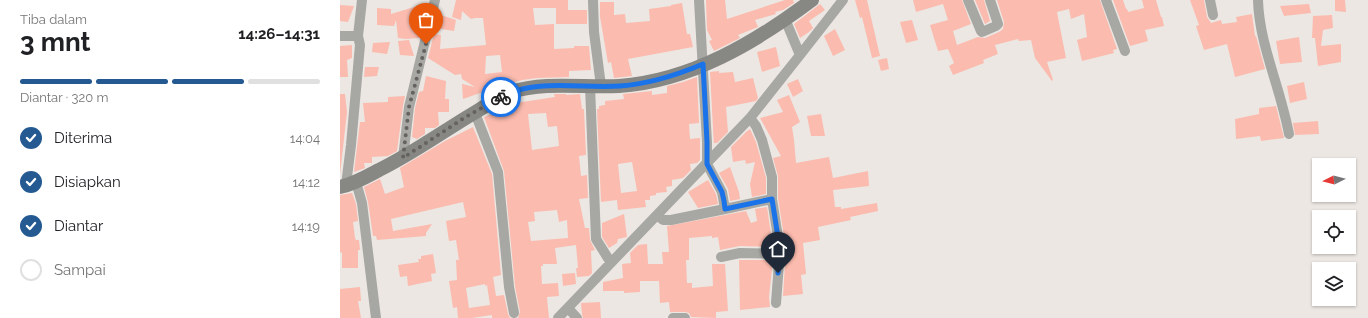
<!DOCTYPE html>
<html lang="id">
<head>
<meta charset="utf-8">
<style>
  body { margin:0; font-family:Raleway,sans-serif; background:#f2f2f2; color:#202124; height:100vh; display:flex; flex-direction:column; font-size:15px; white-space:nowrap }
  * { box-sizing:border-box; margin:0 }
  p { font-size:13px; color:#757577 }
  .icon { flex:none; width:22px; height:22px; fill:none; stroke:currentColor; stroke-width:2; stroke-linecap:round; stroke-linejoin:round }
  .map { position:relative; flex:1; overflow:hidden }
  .details { display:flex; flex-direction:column; background:#fff; width:340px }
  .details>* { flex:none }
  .needle { width:26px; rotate:264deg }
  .controls { position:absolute; left:972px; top:158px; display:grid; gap:8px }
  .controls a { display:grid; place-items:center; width:44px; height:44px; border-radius:0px; background:#fff; box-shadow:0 1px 3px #0004; font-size:20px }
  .pin { position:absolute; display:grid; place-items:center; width:34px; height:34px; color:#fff; margin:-41px -17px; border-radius:50% 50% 50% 0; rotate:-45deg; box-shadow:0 0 4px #0007 }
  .pin .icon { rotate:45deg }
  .courier { position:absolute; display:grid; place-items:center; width:40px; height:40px; margin:-20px; border:3px solid #1a73e8; border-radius:50%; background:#fff; color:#222; box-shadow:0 1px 5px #0007 }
  .summary em { font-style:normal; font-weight:700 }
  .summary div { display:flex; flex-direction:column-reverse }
  .summary { display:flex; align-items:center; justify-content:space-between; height:68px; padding:0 20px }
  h1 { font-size:26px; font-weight:700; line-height:30px }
  .bar { display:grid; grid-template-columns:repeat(4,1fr); gap:6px 4px; align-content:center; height:48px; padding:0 20px }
  .bar i { height:5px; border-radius:3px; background:#e0e0e0 }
  .bar .on { background:#245991 }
  .bar p { grid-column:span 4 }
  ol { padding:0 20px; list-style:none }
  li { display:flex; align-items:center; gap:12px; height:44px }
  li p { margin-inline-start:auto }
  li .icon { padding:4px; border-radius:50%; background:#245991; color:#fff; stroke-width:4 }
  li:last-child { color:#757577 }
  li i { width:22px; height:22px; border:2px solid #e0e0e0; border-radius:50% }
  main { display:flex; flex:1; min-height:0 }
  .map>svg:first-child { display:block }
  .building { fill:#fbbbae; fill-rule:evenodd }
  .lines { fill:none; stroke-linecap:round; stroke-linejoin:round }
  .street { stroke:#a7a7a4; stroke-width:10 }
  .secondary { stroke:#878784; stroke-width:14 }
  .done { stroke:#656260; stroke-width:4; stroke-dasharray:0 7.2 }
  .route { stroke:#1a73e8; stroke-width:5 }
</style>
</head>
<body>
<main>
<section class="details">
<div class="summary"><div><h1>3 mnt</h1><p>Tiba dalam</p></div><em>14:26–14:31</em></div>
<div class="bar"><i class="on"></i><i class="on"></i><i class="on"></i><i></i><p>Diantar · 320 m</p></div>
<ol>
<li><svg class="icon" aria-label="check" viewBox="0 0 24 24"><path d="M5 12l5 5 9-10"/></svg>Diterima<p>14:04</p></li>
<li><svg class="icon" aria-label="check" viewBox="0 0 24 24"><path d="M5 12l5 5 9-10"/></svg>Disiapkan<p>14:12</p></li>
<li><svg class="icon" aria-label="check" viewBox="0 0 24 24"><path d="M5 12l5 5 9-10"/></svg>Diantar<p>14:19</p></li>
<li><i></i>Sampai</li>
</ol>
</section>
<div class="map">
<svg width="1028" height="318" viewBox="0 0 1028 318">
  <rect width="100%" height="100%" fill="#ece7e3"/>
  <!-- building -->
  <path class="building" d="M116,0H228V10H247V24H216V8H193L195,25L214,24V49L234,48V46H249L251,70L229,71V77L197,78L182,80L168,84L154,91L143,92L123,99L122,84L135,87L122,79L121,74L115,75L88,58L94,34L101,35L100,49L146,45L143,18H135L131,19L122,11L121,20L112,17ZM160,55L162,72L145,74L146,56Z
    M366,0H385L387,19L445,0H453L454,3L443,10L435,12L436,14L415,20L418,27L398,35L400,38L374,51L369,41L372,40L367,30Z
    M515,0H527L540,56L532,58L522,17L520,18Z
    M573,0H622L631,24L613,31L617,45L638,37L645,38L659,32L663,29L664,22L657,0H760L777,49L773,50L774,53L742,61L737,40L747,37L744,14L731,19L729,9L717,12L726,58L707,62L713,80L712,81L695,58L691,40L679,41L678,39L655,45L658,54L643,60L644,63L613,75L609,66L614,63L608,49L598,51L590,25L608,20L603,4L576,12Z
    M635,0H644L650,21L645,24Z
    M773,0H783L786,9H787L788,12L804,8L802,0H816L821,17H822L824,26L805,30L808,41L790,46Z
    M850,0H864L867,17L871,23L881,20L882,24L897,22L896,17L912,14L915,36H916L925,69L895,77L887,44L864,50L856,26L859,25Z
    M995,0H1005L1006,12L995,11Z
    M260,2H274V15L285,14L286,23L310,21L309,9L331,6V5L342,3L347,34H350L353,47L288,59L292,76L274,78L271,62L268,63L260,17Z
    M84,4V17L79,38L66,39L58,38L56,20L54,26L37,25V8L51,9V14Z
    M480,4L485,10L469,21L473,28L469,32L460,38L454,24Z
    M969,4L971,13L944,16L940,6Z
    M0,5L14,6L8,22L0,21Z
    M101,15L116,20L114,31L101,29Z
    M992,15L993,28L983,30L981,46L1001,44V62L978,66L975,38H972L973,16Z
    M572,20L578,40L566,43L560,22Z
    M495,29L505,50L493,56L484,36Z
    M959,37L962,62L940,64L936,41Z
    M69,40L74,56L60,55L58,41Z
    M50,42L47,54L32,52L33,43Z
    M12,45V58L7,60L8,77H0V46Z
    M436,47L440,66L422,72L417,52Z
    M547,58L549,69L541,71L538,60Z
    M25,67H39L37,76L24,77Z
    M379,71V73L393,72L395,82L413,78L418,98L416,101L386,107L388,132L377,143H374V147L370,72Z
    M86,76L106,81L105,99H109V112H98L99,125L95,128H85V134L77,139L72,137L75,108L79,92L83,91Z
    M357,77L359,123L349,124L350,139L360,138V160L357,163L350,164L351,170L343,178L332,180V186L326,187L327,192L316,193V195L310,196V200H305L306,207L278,210L277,200L261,202L257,109H259V106L265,105V101L284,99L283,94L312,91V95L327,93V86L343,82ZM292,162L297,191L281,193L278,164Z
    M458,79L463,91L453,97L447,84Z
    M964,82L967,99L950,103L947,86Z
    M0,94H5L7,112L0,174Z
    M214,94H226V95L240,94L242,109H244L246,155L239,156L241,176L247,175L248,198L239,199L245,228H249L250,240L255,250L251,251L252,273L249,276L237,277L236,268H238L236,245L215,248L217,264H203V266H201L202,284L218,283L219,296L207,297L209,318H178L180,312L175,286L164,171L144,117L169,107V104L215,97ZM206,113L208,127L217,126L219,146L192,150L188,114ZM217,210L219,222L227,220L228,238L191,241L188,222L195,221L194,212Z
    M449,95L460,122L452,127L454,140L456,163L489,157L493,178L528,171L529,186L493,190L495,207H501V209L537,203L538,211L510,217L511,220L478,227L480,240L463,243L466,274L461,275L463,294L443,296L446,249L438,198V176L433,158L441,156L420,118L443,112L437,100Z
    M65,96L63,106L57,151L48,156L32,157V163H24L25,168L14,172L20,122H25L23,103L48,102V97Z
    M936,106L944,138L921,141L920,136L896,139L895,119L919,114V108Z
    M481,114L485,136H471L467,116Z
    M978,121L979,134L955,135L953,123Z
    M133,127L152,174L161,275L153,277L156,296L164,295L168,314L170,318H152V315L132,318H118L117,307L113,308L109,281L117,280L116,260H119L116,240L109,241L106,221L126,217L123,202L51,219L53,231L92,224L86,233V236L37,240L36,236H33L28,202L24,187L40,179L45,194L64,187L60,168L105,141ZM145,284V286L147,285L150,305L129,308L126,288Z
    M410,129L416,142L426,178V194L412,197L410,184L415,162L406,164L405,160L393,162L391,147L406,132Z
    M390,167L399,192L400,199L390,201L388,189L379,173Z
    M368,180L376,194L378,204L358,208L348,192Z
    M12,193L16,204L18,221L13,222L15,238L16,240H19L20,250H18V268H2V252L0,253V195Z
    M427,207L433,247L400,246L380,250L378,237L372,238V236L349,238V260H346L347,283H352V288L373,286L372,264H385L388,311L376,312V318L351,317L349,313L345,312H330L329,302L320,303L319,281H300V292L284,293V291H263V282L283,278L282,264L291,263L290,253L298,245L307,244L308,264H323L322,252H329L327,226L406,211L411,223L417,221L415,209Z
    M284,214L287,237L278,239L277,243L269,248L262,237V223Z
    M93,254L96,273L91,274L92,281L68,286L67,276L60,277L58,265L79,262L78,259H81V256Z
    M399,260H433L429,297L430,307L400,310Z
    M235,273L236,284L223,286L222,274Z
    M20,287L21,301H18L21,318H0V289Z
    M260,302L261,318H243L242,314L241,303Z"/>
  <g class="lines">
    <!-- street -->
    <path class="street" d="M253,0L254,32L261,86
      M628,0L641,31L642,32L656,26L658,24L650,0
      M766,0L785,51
      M870,0L873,15
      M918,0C919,35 932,68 941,101C944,112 947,123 949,134
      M0,36H18L20,45L11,145L6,185
      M18,36L22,0
      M460,55L503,0
      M250,86L256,239L271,263
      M135,113L158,172L169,287L174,313
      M410,118L416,126L422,140L432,177V199L440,250L436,303
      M63,158L69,107L95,0
      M16,182L22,203L36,318
      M385,209L432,199
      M317,215L323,220H331L385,209L382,192L367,164V142L359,0
      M381,257L400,253L440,254
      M228,308L237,318
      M218,318L410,118L460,55L445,19
      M333,318H345"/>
    <!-- secondary -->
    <path class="secondary" d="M0,187C14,184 26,177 39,170C72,154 102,132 134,113C146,106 158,97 171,92C206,81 244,88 279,86C351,81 416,42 472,0"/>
  </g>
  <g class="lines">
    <!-- done -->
    <path class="done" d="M86,44L69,107L63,158L124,118L161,97"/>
    <!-- route -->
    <path class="route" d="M161,97C197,78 241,89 280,86C308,84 337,75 363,64L367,142V164L382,192L384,201L385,209L432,199L440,250L438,273"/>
  </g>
</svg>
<div class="controls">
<a><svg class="needle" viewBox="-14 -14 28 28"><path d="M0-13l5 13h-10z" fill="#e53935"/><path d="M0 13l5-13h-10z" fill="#757577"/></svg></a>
<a><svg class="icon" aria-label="locate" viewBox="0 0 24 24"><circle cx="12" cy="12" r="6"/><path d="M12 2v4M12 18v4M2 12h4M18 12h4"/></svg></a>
<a><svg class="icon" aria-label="layers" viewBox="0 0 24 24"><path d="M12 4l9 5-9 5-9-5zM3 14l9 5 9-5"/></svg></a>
</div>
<div class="pin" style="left:86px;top:44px;background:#ea580c"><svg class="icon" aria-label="bag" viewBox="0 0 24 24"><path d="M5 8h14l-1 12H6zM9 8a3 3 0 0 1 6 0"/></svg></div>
<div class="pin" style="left:438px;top:273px;background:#1f2937"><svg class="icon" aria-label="home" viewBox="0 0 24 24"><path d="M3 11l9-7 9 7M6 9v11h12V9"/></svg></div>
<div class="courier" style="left:161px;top:97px"><svg class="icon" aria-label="bike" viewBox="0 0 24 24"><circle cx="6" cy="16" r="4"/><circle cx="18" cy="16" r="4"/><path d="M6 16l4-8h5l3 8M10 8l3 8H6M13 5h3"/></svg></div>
</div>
</main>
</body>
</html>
